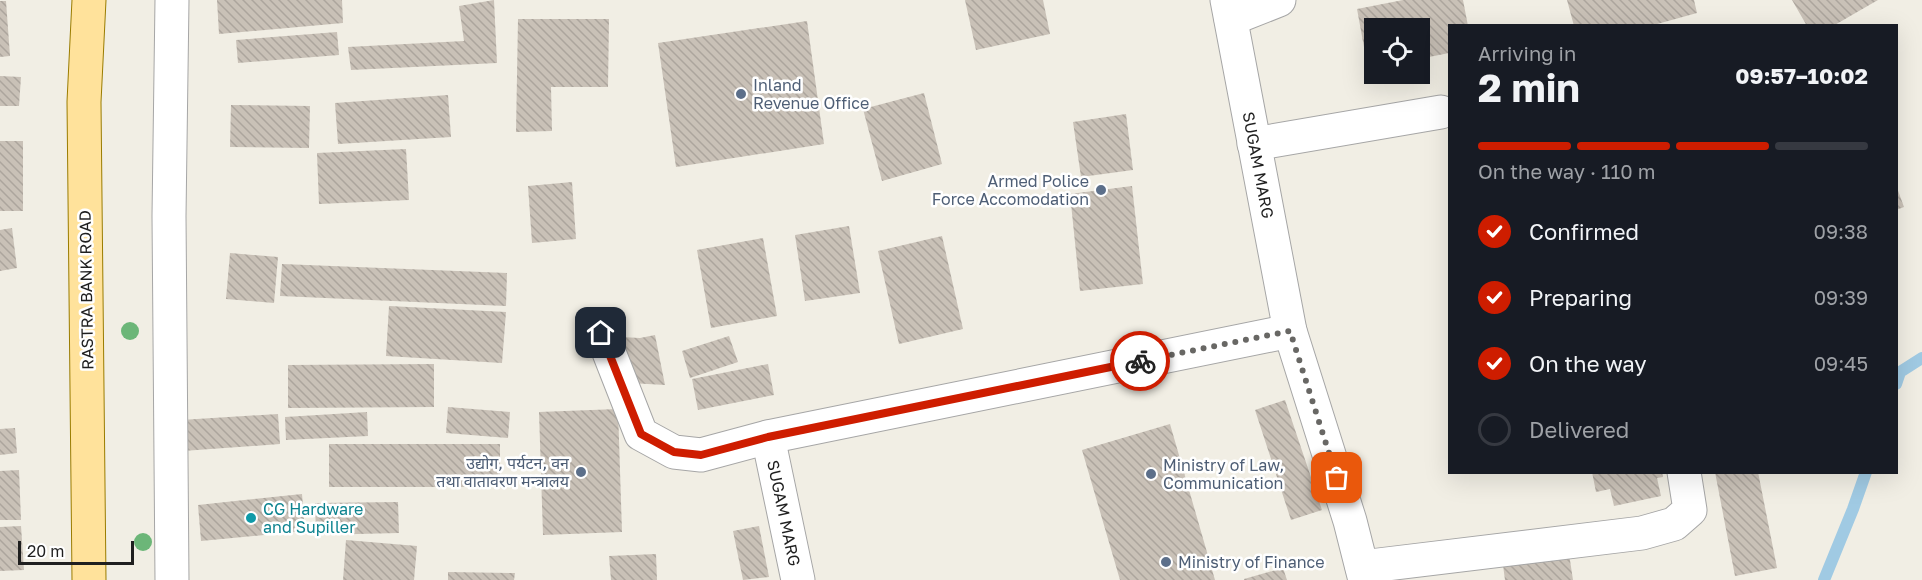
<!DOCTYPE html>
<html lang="en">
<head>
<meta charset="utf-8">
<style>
  body { margin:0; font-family:"Golos Text","Noto Sans Devanagari",sans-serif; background:#242831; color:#f1f3f6; height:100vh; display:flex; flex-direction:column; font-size:22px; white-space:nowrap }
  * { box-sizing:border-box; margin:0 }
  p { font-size:20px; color:#9ea1a6 }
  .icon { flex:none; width:33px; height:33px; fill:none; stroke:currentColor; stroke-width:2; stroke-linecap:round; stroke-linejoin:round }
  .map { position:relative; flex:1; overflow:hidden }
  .drawer { position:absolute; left:1448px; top:24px; width:450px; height:450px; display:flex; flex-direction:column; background:#171b24; border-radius:0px; box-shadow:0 6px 24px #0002 }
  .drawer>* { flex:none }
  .tools { position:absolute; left:1364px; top:18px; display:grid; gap:12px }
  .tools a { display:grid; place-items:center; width:66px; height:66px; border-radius:0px; background:#171b24; box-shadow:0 6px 24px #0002; font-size:30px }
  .scale { position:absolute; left:18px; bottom:15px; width:116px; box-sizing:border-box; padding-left:6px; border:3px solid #1f1f1f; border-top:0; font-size:16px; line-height:21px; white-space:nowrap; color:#1f1f1f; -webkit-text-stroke:4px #fff; paint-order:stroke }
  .pin { position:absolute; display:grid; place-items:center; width:51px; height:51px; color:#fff; margin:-26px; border-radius:12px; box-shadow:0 3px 9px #0006 }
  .courier { position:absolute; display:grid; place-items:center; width:60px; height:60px; margin:-30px; border:4px solid #ce1d00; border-radius:50%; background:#fff; color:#222; box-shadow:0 2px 8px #0007 }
  .head em { font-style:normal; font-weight:700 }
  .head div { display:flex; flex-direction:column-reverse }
  .head { display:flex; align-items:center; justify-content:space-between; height:102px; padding:0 30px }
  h1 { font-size:39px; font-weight:700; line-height:45px }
  .bar { display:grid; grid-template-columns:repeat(4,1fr); gap:9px 6px; align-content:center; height:72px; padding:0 30px }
  .bar i { height:8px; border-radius:4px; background:#363941 }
  .bar .active { background:#ce1d00 }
  .bar p { grid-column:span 4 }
  ol { padding:0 30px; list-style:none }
  li { display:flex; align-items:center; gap:18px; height:66px }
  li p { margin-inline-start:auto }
  li .icon { padding:6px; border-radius:50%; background:#ce1d00; color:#fff; stroke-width:4 }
  li:last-child { color:#9ea1a6 }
  li i { width:33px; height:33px; border:3px solid #363941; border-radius:50% }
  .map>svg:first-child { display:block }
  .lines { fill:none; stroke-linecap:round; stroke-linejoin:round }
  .stream { stroke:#a0cae3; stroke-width:12 }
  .building { fill:url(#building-back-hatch) }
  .minor-casing { stroke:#a6a6a6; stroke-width:35 }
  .major-casing { stroke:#9a7c00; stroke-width:35 }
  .minor { stroke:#fff; stroke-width:33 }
  .major { stroke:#ffe29b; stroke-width:33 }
  .tree { fill:#6cb678 }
  .done { stroke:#686764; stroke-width:6; stroke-dasharray:0 10.8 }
  .route { stroke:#ce1d00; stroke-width:8 }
  .service-dot { fill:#5c6f8a; stroke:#fff; stroke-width:2 }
  .culture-dot { fill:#0f9aa8; stroke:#fff; stroke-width:2 }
  .labels { text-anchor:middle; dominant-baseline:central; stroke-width:5; stroke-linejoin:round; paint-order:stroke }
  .service-label { font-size:16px; fill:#4e5e75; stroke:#fff; text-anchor:start }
  .street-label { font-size:16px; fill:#1f1f1f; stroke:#fff }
  .culture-label { font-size:16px; fill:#0d838f; stroke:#fff; text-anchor:start }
</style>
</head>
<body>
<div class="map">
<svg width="1922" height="580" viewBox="0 0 1922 580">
  <defs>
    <pattern id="building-back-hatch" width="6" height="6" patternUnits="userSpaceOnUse" patternTransform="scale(1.5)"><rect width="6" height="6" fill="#c9c1b7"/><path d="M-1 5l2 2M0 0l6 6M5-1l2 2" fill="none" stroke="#aca59d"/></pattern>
  </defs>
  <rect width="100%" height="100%" fill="#f1eee4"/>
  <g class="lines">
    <!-- stream -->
    <path class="stream" d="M1896,384L1900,372L1922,358
      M1824,580L1853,509L1866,472"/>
  </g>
  <!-- building -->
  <path class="building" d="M217,0H342L343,23L219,34Z
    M494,0L497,63L351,70L348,47L464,41L459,6Z
    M965,0H1043L1050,34L976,50Z
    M1403,0H1463L1468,26H1449V53L1419,59V28H1374V68L1368,69L1357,9Z
    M1567,0H1694L1697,13L1650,26H1574Z
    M1792,0H1878L1833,26H1807Z
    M0,1H6L10,56L0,57Z
    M518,19H609L608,87H551L552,131L516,132Z
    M807,21L824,144L676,167L658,43Z
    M337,32L339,55L238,63L236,40Z
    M0,76L21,77L19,106H0Z
    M924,93L942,164L882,181L863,109Z
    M448,95L451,137L338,144L335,103Z
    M231,105L310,106L309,148L230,147Z
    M1126,114L1133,170L1081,177L1073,122Z
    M0,141H23V211H0Z
    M406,149L409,200L319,204L317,153Z
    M572,182L576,239L532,243L528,186Z
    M1896,185L1904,207L1896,210Z
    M1132,186L1143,284L1080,291L1070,194Z
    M849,226L860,293L805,301L795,235Z
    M12,228L17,268L0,271V230Z
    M942,236L963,329L899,344L878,251Z
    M763,238L777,316L711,328L697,250Z
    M230,253L278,257L274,303L226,299Z
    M282,264L507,273L506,306L280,296Z
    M389,306L506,312L502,363L386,356Z
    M655,335L665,385L630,383L621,337L640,338Z
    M729,336L738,362L690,378L682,351Z
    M434,364V407L288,408V365Z
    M768,364L774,395L698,410L692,379Z
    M1285,400L1322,510L1291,520L1255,410Z
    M448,407L510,412L508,438L446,433Z
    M618,409L622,532L543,535L539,412Z
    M367,412L368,436L286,440L285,417Z
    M278,414L280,444L183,451L181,420Z
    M1170,424L1215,580H1120L1082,450Z
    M15,428L17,453L0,455V429Z
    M329,444H500V487H329Z
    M19,470L21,520H0V471Z
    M1592,472H1662L1663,477L1657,478L1661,496L1614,506L1610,489L1596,492Z
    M1715,472H1758L1777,568L1735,576Z
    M302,494L305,531L201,541L198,505Z
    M398,502L399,533L316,535L315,503Z
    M21,526L24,570L0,571V527Z
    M759,526L769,577L743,580L733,531Z
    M346,540L417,546L414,580H343Z
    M1568,547L1573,580H1505L1502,558Z
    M656,554L657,580H611L609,556Z
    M1283,568L1287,580H1244V579Z
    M448,572L515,573L514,580H448Z"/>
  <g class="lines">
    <!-- minor casing -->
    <g class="minor-casing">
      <g id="minor">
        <path id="s1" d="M1227,0L1290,331L1350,521L1365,580"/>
        <path d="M1231,19L1279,0"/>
        <path d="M1254,144L1441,112"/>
        <path d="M601,332L641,434L674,452L701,455L768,437"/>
        <path d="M1362,567L1642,533L1674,524L1690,510L1684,472"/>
        <path d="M172,580L169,216L172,0"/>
        <path d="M798,580L768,437L1290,331"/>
      </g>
    </g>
    <!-- major casing -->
    <g class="major-casing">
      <path id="major" d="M89,580L84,102L89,0"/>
    </g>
    <!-- minor -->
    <use href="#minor" class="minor"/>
    <!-- major -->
    <use href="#major" class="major"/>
  </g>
  <!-- trees -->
  <g class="tree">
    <circle cx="130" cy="331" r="9"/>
    <circle cx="143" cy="542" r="9"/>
  </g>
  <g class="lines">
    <!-- done -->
    <path class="done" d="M1140,361L1290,331L1337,478"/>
    <!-- route -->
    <path class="route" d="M601,333L641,434L674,452L701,455L768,437L1140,361"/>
  </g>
  <!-- markers -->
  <g class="service-dot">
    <circle cx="741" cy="94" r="6"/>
    <circle cx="1101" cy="190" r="6"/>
    <circle cx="581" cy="472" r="6"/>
    <circle cx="1151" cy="474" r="6"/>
    <circle cx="1166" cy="562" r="6"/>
  </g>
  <circle class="culture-dot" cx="251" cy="518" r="6"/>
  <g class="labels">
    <!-- service labels -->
    <g class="service-label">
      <text x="753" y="85">Inland<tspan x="753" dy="18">Revenue Office</tspan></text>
      <text x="1089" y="181" text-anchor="end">Armed Police<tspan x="1089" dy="18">Force Accomodation</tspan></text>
      <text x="569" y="463" text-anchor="end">उद्योग, पर्यटन, वन<tspan x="569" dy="18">तथा वातावरण मन्त्रालय</tspan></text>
      <text x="1163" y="465">Ministry of Law,<tspan x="1163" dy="18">Communication</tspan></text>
      <text x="1178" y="562">Ministry of Finance</text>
    </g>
    <!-- street labels -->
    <g class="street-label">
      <text stroke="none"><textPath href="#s1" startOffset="168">SUGAM MARG</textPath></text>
      <text transform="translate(86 290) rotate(-91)">RASTRA BANK ROAD</text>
      <text transform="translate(784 513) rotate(78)">SUGAM MARG</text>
    </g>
    <!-- culture labels -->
    <g class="culture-label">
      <text x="263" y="509">CG Hardware<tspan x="263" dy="18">and Supiller</tspan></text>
    </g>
  </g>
</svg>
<div class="tools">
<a><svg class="icon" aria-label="locate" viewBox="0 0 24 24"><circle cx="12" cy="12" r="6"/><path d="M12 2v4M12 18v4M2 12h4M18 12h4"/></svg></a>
</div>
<div class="scale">20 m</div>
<div class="pin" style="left:1337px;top:478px;background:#ea580c"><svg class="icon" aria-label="bag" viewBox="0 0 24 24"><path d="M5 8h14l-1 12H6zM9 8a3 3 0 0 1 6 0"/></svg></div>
<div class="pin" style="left:601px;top:333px;background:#1f2937"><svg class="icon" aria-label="home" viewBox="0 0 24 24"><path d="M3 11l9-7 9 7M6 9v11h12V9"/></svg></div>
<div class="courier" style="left:1140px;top:361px"><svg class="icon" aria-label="bike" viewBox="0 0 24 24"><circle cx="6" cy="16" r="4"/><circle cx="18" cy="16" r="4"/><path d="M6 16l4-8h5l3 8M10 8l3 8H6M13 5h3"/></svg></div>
<section class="drawer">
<div class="head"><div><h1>2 min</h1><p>Arriving in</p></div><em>09:57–10:02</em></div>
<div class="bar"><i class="active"></i><i class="active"></i><i class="active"></i><i></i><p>On the way · 110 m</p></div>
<ol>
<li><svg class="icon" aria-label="check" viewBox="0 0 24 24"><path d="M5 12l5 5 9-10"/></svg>Confirmed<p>09:38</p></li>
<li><svg class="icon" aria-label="check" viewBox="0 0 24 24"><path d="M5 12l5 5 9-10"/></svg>Preparing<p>09:39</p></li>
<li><svg class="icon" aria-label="check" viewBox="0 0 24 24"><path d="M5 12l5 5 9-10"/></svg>On the way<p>09:45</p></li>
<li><i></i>Delivered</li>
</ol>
</section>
</div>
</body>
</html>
